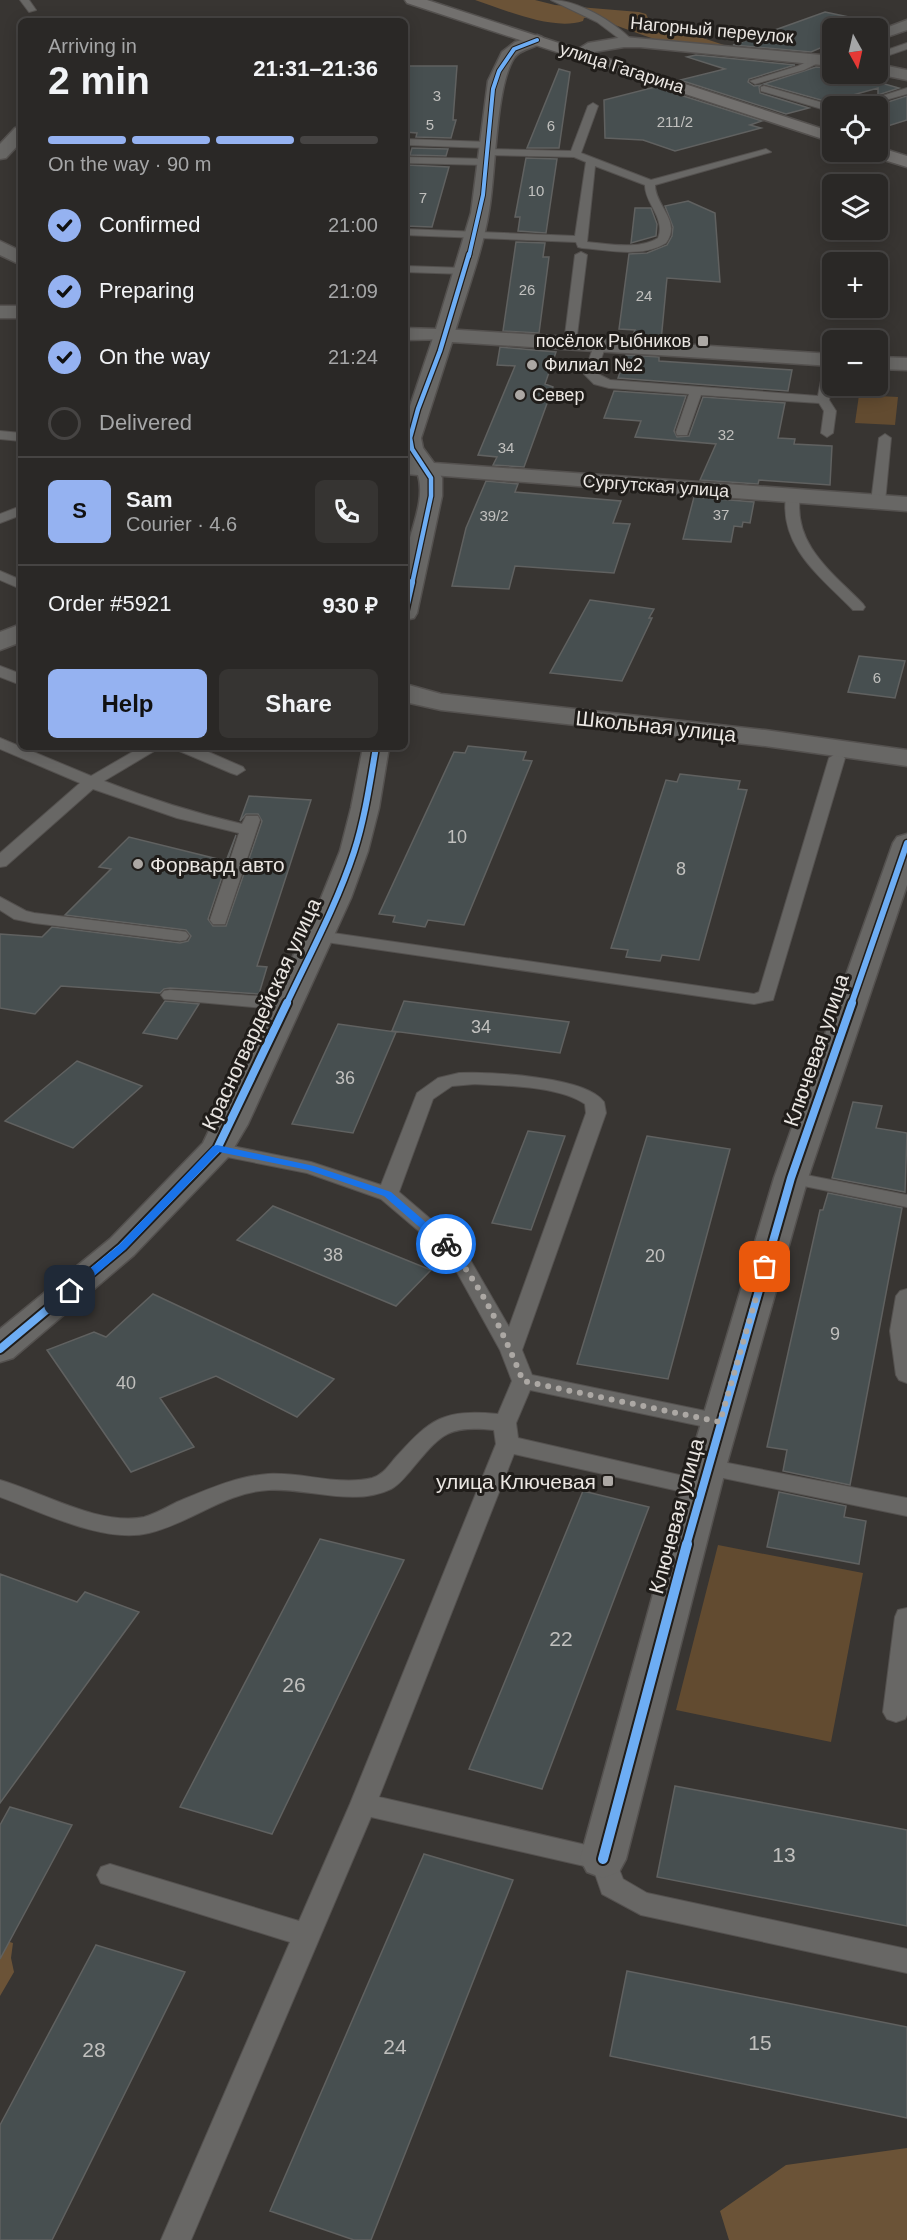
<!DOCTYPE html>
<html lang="en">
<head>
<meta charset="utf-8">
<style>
  body { margin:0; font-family:Arial,sans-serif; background:#363432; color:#f1f3f6; height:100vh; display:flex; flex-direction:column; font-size:22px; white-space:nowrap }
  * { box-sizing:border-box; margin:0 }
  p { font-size:20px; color:#a5a6a7 }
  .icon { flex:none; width:33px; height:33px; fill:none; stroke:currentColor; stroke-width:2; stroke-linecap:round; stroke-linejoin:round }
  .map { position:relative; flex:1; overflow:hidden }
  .drawer { position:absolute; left:18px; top:18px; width:390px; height:732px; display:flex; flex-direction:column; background:#2a2826; border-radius:9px; box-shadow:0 3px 15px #0003,0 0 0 2px #464443 }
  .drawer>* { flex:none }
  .needle { width:39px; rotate:172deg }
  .buttons { position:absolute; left:822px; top:18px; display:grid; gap:12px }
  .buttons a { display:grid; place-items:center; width:66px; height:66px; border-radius:9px; background:#2a2826; box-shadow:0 3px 15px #0003,0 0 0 2px #464443; font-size:30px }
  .pin { position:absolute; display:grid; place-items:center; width:51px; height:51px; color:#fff; margin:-26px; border-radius:12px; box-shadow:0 3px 9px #0006 }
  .courier { position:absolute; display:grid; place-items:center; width:60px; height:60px; margin:-30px; border:4px solid #1a73e8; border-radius:50%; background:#fff; color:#222; box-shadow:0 2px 8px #0007 }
  .overview em { font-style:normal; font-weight:800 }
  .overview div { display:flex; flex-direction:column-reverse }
  .overview { display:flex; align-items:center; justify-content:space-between; height:102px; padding:0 30px }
  h1 { font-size:39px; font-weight:800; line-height:45px }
  .bar { display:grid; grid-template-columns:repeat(4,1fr); gap:9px 6px; align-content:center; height:72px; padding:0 30px }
  .bar i { height:8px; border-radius:4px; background:#464443 }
  .bar .current { background:#95b2f1 }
  .bar p { grid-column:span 4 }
  .line { display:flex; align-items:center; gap:15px; padding:0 30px; border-top:2px solid #464443 }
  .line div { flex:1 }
  .round { display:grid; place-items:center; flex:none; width:63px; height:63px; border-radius:9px; background:#363432 }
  ol { padding:0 30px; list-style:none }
  li { display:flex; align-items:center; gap:18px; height:66px }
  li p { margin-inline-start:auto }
  li .icon { padding:6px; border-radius:50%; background:#95b2f1; color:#111; stroke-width:4 }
  li:last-child { color:#a5a6a7 }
  li i { width:33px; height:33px; border:3px solid #464443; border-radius:50% }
  .button { display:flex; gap:12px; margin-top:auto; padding:12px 30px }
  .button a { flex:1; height:69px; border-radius:9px; background:#95b2f1; color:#111; font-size:24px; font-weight:800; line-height:69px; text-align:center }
  .button a+a { background:#363432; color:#f1f3f6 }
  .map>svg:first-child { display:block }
  .green { fill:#624b30 }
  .forest { fill:#6b5337 }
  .building { fill:#474f50; stroke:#606160; stroke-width:1.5 }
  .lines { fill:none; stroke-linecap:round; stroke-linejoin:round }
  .service-casing { stroke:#54514f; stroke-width:2 }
  .minor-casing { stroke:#54514f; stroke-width:3 }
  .tertiary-casing { stroke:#54514f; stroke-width:3 }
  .primary-casing { stroke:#54514f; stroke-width:3 }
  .service { fill:#686765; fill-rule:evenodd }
  .minor { fill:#686765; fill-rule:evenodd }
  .tertiary { fill:#686765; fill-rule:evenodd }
  .primary { fill:#72706e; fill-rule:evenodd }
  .cycleway-far4-casing { stroke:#201d1a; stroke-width:6 }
  .cycleway-far3-casing { stroke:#201d1a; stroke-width:7 }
  .cycleway-far2-casing { stroke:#201d1a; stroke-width:9 }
  .cycleway-far1-casing { stroke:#201d1a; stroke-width:12 }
  .cycleway-casing { stroke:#201d1a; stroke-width:14 }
  .cycleway-far4 { stroke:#6dadf4; stroke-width:4 }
  .cycleway-far3 { stroke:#6dadf4; stroke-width:4.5 }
  .cycleway-far2 { stroke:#6dadf4; stroke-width:6 }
  .cycleway-far1 { stroke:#6dadf4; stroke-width:8 }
  .cycleway { stroke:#6dadf4; stroke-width:10 }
  .route { fill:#1a73e8 }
  .done { stroke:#aca8a4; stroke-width:6; stroke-dasharray:0 10.8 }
  .poi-dot { fill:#aca8a4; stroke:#201d1a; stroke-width:2 }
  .labels { text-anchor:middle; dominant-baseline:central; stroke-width:6; stroke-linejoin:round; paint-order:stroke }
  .far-number-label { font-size:15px; fill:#c1c0be }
  .far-street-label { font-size:18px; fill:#eae6e2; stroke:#201d1a }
  .far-poi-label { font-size:18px; fill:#eae6e2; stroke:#201d1a; text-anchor:start }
  .number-label { font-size:18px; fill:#c1c0be }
  .street-label { font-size:21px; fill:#eae6e2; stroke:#201d1a }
  .poi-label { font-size:21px; fill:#eae6e2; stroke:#201d1a; text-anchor:start }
  .near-number-label { font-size:21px; fill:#c1c0be }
</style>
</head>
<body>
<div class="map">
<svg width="907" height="2240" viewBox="0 0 907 2240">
  <rect width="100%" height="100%" fill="#383532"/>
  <!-- green -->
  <path class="green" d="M859,395L898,397L895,425L855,423Z
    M718,1545L863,1573L831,1742L676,1710Z"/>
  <!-- forest -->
  <path class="forest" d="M475,0H535L555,5L639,12L646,14L649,20L724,45L708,46L654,39L595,18H584L583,21C553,31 505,10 475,0Z
    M0,1939L13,1943L11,1958L14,1972L0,1996Z
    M907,2148V2240H729L720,2211L786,2165Z"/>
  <!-- building -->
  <path class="building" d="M825,12L882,24L869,28H832V43L811,52L733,45Z
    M696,55L795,65L749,79L748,82L754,86L761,85L759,87L760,93L809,108L786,114L680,80L725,69L687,57Z
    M405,66H457L453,120H456L451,138L416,137L417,133L405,132Z
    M816,67L831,68L832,74H849L899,88L878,95V88L828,102L764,84Z
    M559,69L570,72L559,148H527Z
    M655,87L762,121L750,125L761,128L675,151L643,140L605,138L604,100Z
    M907,96V120L878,129V105Z
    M412,148L448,149L446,156L410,155Z
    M526,158L557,159L546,233L518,231L520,217H515Z
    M406,165L449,167L432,227L405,226Z
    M688,201L715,213L720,282L667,278L661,341L631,339L635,330L619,329L629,254L647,253L667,245L672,236L673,227L665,206Z
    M635,208H651L657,224L656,236L631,243Z
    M516,242L545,243L543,257H549L539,333L503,331Z
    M500,347L556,352L545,384L553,387L524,467L493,465L497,457L478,455L515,366L497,365Z
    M626,355L659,357V361L792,370L788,391L618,378Z
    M614,391L686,396L674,431L677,437L689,436L703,397L785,403L778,438L795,439L794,444L832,446L830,485L759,480L758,484L700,480L716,444L635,437L641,421L604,418Z
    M486,481L518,484L515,492L621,501L613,523L630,524L614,573L515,566L509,589L452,586L466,528Z
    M694,497L754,502L750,523L743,522L742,527L734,526L731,542L683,539Z
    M590,600L654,609L649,618H652L622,681L550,673Z
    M859,656L905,661L895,698L848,692Z
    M468,746L526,752L523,760L532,761L464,925L428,920L425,927L393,922L395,916L379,914L454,752L465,753Z
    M680,774L740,781L738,789L747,790L699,960L662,955L660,961L626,957L628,950L611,948L666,780L677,782Z
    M249,796L311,800L257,966L267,967L259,994L170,988L164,989L160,993L61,986L35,1014L0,1008V934L42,937L52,927L180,943L188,941L191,936L186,930L65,915L111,869L99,867L129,837L226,861L236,835L208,919L213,926H226L262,821L258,814H246L240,821Z
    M165,1001L199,1004L177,1039L143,1033Z
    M404,1001L569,1022L560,1053L392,1031Z
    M338,1024L396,1032L353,1133L292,1124Z
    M77,1061L142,1086L73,1148L5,1121Z
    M853,1102L882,1106L876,1128L907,1133L905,1192L832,1178Z
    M528,1131L565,1136L531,1230L492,1223Z
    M647,1136L730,1149L668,1379L577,1364Z
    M828,1193L902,1208L850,1485L783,1471L787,1450L767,1447L820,1210H823Z
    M273,1206L431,1270L396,1306L237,1240Z
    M153,1294L334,1379L297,1417L216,1376L160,1398L194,1447L131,1472L47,1350L94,1332L106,1337Z
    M583,1491L649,1507L542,1789L469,1769Z
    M779,1492L846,1506L844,1517L866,1521L859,1564L767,1547Z
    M320,1539L404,1560L272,1834L180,1807Z
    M0,1574L77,1602L85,1592L139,1612L0,1803Z
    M675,1786L907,1830V1926L657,1877Z
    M10,1807L72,1825L0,1959V1825Z
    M424,1854L513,1880L371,2240H354L270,2211Z
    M96,1945L185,1972L52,2240H0V2125Z
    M627,1971L907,2027V2118L610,2056Z"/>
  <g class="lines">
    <!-- service casing -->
    <g class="service-casing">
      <path id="service" d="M20,0H29L36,10L29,12Z
        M551,0C578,0 613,21 633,41L625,43L597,22Z
        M907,43V49L878,59V53Z
        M819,56L824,59L822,61L804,70L755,84L750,81L798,66Z
        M764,86L834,106L832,112L761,91V87Z
        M907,88V94L864,106H850Z
        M593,103L598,106L581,153L651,180L766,149L771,152L655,185C655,206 682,221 666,243C643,258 608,250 582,248L578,247L576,242L405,235V229L575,236L586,162L574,157L487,155L482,152L487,149L571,151L588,106ZM595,166L645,185C645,204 666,218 658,238C639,250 608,244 587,242Z
        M405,139L488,142L493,145L488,148L405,145Z
        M405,157L486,159L491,162L486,165L405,163Z
        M581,252L587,255L576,343L570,347L564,343L575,255Z
        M405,266L464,268L470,271L464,274L405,272Z
        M600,341L606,345L596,373L610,380L818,396L825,360L832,357V383L829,400L836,411L833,433L827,437L821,433L824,411L819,403L701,395L688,432L687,435H677L676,432L689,394L609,388L594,384L584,374L594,345Z
        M0,431L21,433V441L0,439Z
        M885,434L891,438L885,502L878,506L871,502L879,438Z
        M793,492L800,496C793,545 832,572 863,604L865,607L863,610H853C821,577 779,547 786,496Z
        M21,506V515L0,523V514Z
        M0,571L21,580V589L0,580Z
        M0,666L21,674V685L0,677Z
        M0,738L91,776L141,747H161L104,781C150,799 195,813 242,824L246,816H258L260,820L225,924H213L210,920L239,833L177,818L93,789L6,866L0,867V853L80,783L0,749Z
        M175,747H197L243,767L245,770L237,775L231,773L177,750Z
        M837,753L845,758L773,1000L754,1004L319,941L313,940L310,936L313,932L319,931L754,994L759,992L829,758Z
        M0,897L26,911L34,913L180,931L186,932L189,936L186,940L180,941L34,923L14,919L0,910Z
        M170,990L287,998L293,1000L296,1004L293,1008L287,1010L164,999L161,995L164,991Z
        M459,1073C490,1072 586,1076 604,1102L606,1113L522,1350L532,1375L720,1414L728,1416L731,1422L728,1428L720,1430L530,1390L516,1423L518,1438L701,1480L709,1482L713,1488L709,1494L701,1496L514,1454L379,1797L612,1851L623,1879L647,1893L907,1949V1973L641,1915L602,1894L593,1868L371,1817L191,2240H161L290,1942L110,1886L101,1883L97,1875L101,1867L110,1864L299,1921L350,1804L496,1444L494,1430C446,1425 441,1435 411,1470C405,1477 399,1485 391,1489C354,1507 308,1488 269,1490C225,1492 191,1523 149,1533C104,1544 42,1512 0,1497V1480C42,1492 99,1526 144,1517C155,1514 167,1507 177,1502C206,1490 237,1476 268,1474C302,1472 339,1486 372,1478C383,1475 389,1465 396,1457C431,1418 444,1409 498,1414L512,1381L500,1350L453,1265L434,1244L381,1199L307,1173L217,1155L210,1153L207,1149L210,1145L217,1143L311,1162L381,1185L417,1093L438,1078ZM475,1084C507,1086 559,1086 585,1104L586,1113L509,1327L468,1256L448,1234L399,1192L433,1099L452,1086Z
        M791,1172L907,1195V1207L784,1182L781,1178L784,1174Z
        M907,1289V1383L899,1380L896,1375L890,1331L896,1296L900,1291Z
        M707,1459L907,1498V1516L699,1473L696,1467L699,1461Z
        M907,1608V1715L905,1719L896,1722L887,1719L883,1712L895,1617L898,1610Z"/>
    </g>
    <!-- minor casing -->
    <g class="minor-casing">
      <path id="minor" d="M907,20V30L878,40V31Z
        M537,35L542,37L545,40C537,49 522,47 514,58C495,88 496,173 489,211C483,250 465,297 454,335L451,339L405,340V328L436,329L471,213L488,81L502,52L515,42Z
        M624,37L832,56V66L640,47H624L588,53L580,48L588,43Z
        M878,64L907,70V80L877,74Z
        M21,127V142L6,158L0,159V144L15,128Z
        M0,241L21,251V265L0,255Z
        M0,306H21V318H0Z
        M405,460L435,464L442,478V496L417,613L414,618L405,620C405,600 403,578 405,559C409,532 426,501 418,475L405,474Z
        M21,624V642L0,650V632Z
        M405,684L441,694L765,730L907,750V766L765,746L441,710L405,702Z
        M363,747H389L379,808L368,851L351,898L248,1124L229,1156L134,1255L13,1358L0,1362V1329L110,1239L203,1143L321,898L340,851L351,808Z
        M907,834V885L808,1178L726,1467L626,1859L619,1872L603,1878L587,1872L580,1859L688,1467L774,1178L893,843L897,837Z"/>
    </g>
    <!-- tertiary casing -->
    <g class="tertiary-casing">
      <path id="tertiary" d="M444,329L832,354V366L452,342L421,438L423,448L434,463L907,497V511L419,474L405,455V421L434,335L437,331Z
        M878,357L907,358V370L878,369Z"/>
    </g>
    <!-- primary casing -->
    <g class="primary-casing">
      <path id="primary" d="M405,0H427L832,132V142L407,3Z
        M878,147L907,156V167L871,156L869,152H878Z"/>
    </g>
    <!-- service -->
    <use href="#service" class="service"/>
    <!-- minor -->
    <use href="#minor" class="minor"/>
    <!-- tertiary -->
    <use href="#tertiary" class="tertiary"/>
    <!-- primary -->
    <use href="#primary" class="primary"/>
    <!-- cycleway-far4 casing -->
    <g class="cycleway-far4-casing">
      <path id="cycleway-far4" d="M469,256L483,195L493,89L499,71L514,49L537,40"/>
    </g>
    <!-- cycleway-far3 casing -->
    <g class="cycleway-far3-casing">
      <path id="cycleway-far3" d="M412,584L431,496V478L412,449L410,438L418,409L440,351L469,254"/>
    </g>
    <!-- cycleway-far2 casing -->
    <g class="cycleway-far2-casing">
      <path id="cycleway-far2" d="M405,613L412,582
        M286,1005C310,954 337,904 354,852C365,818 370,782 376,747
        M851,1005L907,843"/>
    </g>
    <!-- cycleway-far1 casing -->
    <g class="cycleway-far1-casing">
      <path id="cycleway-far1" d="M0,1349L122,1247L217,1149L287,1003
        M686,1546L791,1178L852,1003"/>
    </g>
    <!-- cycleway casing -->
    <g class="cycleway-casing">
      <path id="cycleway" d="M603,1859L687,1544"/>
    </g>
    <!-- cycleway-far4 -->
    <use href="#cycleway-far4" class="cycleway-far4"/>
    <!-- cycleway-far3 -->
    <use href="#cycleway-far3" class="cycleway-far3"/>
    <!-- cycleway-far2 -->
    <use href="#cycleway-far2" class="cycleway-far2"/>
    <!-- cycleway-far1 -->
    <use href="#cycleway-far1" class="cycleway-far1"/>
    <!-- cycleway -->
    <use href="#cycleway" class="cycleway"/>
  </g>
  <!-- route -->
  <path class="route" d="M217,1145L314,1166L391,1192L451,1244L449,1247H442L384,1196L308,1170L219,1152L126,1249L74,1293H66V1288L119,1245L213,1146Z"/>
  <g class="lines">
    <!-- done -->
    <path class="done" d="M446,1244C480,1282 504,1334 523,1381L720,1422L765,1267"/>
  </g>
  <!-- markers -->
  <g class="poi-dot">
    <rect x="697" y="335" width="12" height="12" rx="3"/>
    <circle cx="532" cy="365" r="6"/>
    <circle cx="520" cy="395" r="6"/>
    <circle cx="138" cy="864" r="6"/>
    <rect x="602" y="1475" width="12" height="12" rx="3"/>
  </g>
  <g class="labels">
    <!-- far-number labels -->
    <g class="far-number-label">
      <text x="437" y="95">3</text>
      <text x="675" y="121">211/2</text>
      <text x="430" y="124">5</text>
      <text x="551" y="125">6</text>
      <text x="536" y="190">10</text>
      <text x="423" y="197">7</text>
      <text x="527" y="289">26</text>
      <text x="644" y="295">24</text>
      <text x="726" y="434">32</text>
      <text x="506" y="447">34</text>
      <text x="721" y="514">37</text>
      <text x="494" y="515">39/2</text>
      <text x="877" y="677">6</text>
    </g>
    <!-- far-street labels -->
    <g class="far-street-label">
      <text transform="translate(712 30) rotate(5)">Нагорный переулок</text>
      <text transform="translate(622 68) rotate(18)">улица Гагарина</text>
      <text transform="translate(656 486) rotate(4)">Сургутская улица</text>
    </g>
    <!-- far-poi labels -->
    <g class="far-poi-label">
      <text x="691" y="341" text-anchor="end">посёлок Рыбников</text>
      <text x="544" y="365">Филиал №2</text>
      <text x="532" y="395">Север</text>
    </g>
    <!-- number labels -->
    <g class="number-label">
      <text x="457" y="837">10</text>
      <text x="681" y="869">8</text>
      <text x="481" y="1027">34</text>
      <text x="345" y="1078">36</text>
      <text x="333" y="1255">38</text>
      <text x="655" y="1256">20</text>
      <text x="835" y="1334">9</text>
      <text x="126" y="1383">40</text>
    </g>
    <!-- street labels -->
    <g class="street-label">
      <text transform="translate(656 726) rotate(6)">Школьная улица</text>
      <text transform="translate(261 1014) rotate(-65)">Красногвардейская улица</text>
      <text transform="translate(816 1050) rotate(-71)">Ключевая улица</text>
      <text transform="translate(676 1516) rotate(-75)">Ключевая улица</text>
    </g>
    <!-- poi labels -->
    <g class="poi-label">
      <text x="150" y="864">Форвард авто</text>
      <text x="596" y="1481" text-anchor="end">улица Ключевая</text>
    </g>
    <!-- near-number labels -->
    <g class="near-number-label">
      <text x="561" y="1638">22</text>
      <text x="294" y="1684">26</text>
      <text x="784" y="1854">13</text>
      <text x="760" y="2042">15</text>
      <text x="395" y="2046">24</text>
      <text x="94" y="2049">28</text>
    </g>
  </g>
</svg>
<div class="buttons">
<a><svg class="needle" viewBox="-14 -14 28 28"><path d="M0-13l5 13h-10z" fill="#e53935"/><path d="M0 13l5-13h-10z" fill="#a5a6a7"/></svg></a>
<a><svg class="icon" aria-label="locate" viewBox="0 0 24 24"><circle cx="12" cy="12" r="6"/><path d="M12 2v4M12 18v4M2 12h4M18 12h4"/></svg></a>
<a><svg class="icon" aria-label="layers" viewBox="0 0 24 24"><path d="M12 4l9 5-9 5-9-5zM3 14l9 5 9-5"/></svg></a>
<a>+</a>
<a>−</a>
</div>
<div class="pin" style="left:765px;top:1267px;background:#ea580c"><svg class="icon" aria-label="bag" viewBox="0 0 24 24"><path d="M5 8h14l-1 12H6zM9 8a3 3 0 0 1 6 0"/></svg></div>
<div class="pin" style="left:70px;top:1291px;background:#1f2937"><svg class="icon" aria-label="home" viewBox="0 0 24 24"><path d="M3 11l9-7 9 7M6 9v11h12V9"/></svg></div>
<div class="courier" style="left:446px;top:1244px"><svg class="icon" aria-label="bike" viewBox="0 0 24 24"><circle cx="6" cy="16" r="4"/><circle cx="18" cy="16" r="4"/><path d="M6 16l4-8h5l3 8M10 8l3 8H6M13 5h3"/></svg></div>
<section class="drawer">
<div class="overview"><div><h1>2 min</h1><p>Arriving in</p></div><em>21:31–21:36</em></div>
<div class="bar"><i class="current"></i><i class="current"></i><i class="current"></i><i></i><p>On the way · 90 m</p></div>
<ol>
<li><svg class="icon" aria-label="check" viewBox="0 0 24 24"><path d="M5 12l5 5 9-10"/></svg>Confirmed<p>21:00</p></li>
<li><svg class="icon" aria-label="check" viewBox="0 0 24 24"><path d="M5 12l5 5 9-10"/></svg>Preparing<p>21:09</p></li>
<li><svg class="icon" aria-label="check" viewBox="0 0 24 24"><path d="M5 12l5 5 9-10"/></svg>On the way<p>21:24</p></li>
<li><i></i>Delivered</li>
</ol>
<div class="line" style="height:108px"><b class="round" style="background:#95b2f1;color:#111">S</b><div><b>Sam</b><p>Courier · 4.6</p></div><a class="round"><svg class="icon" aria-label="phone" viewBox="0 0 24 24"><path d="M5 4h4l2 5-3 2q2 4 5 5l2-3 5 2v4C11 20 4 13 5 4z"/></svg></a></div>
<div class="line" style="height:78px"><div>Order #5921</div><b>930 ₽</b></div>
<div class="button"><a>Help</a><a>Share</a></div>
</section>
</div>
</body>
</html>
